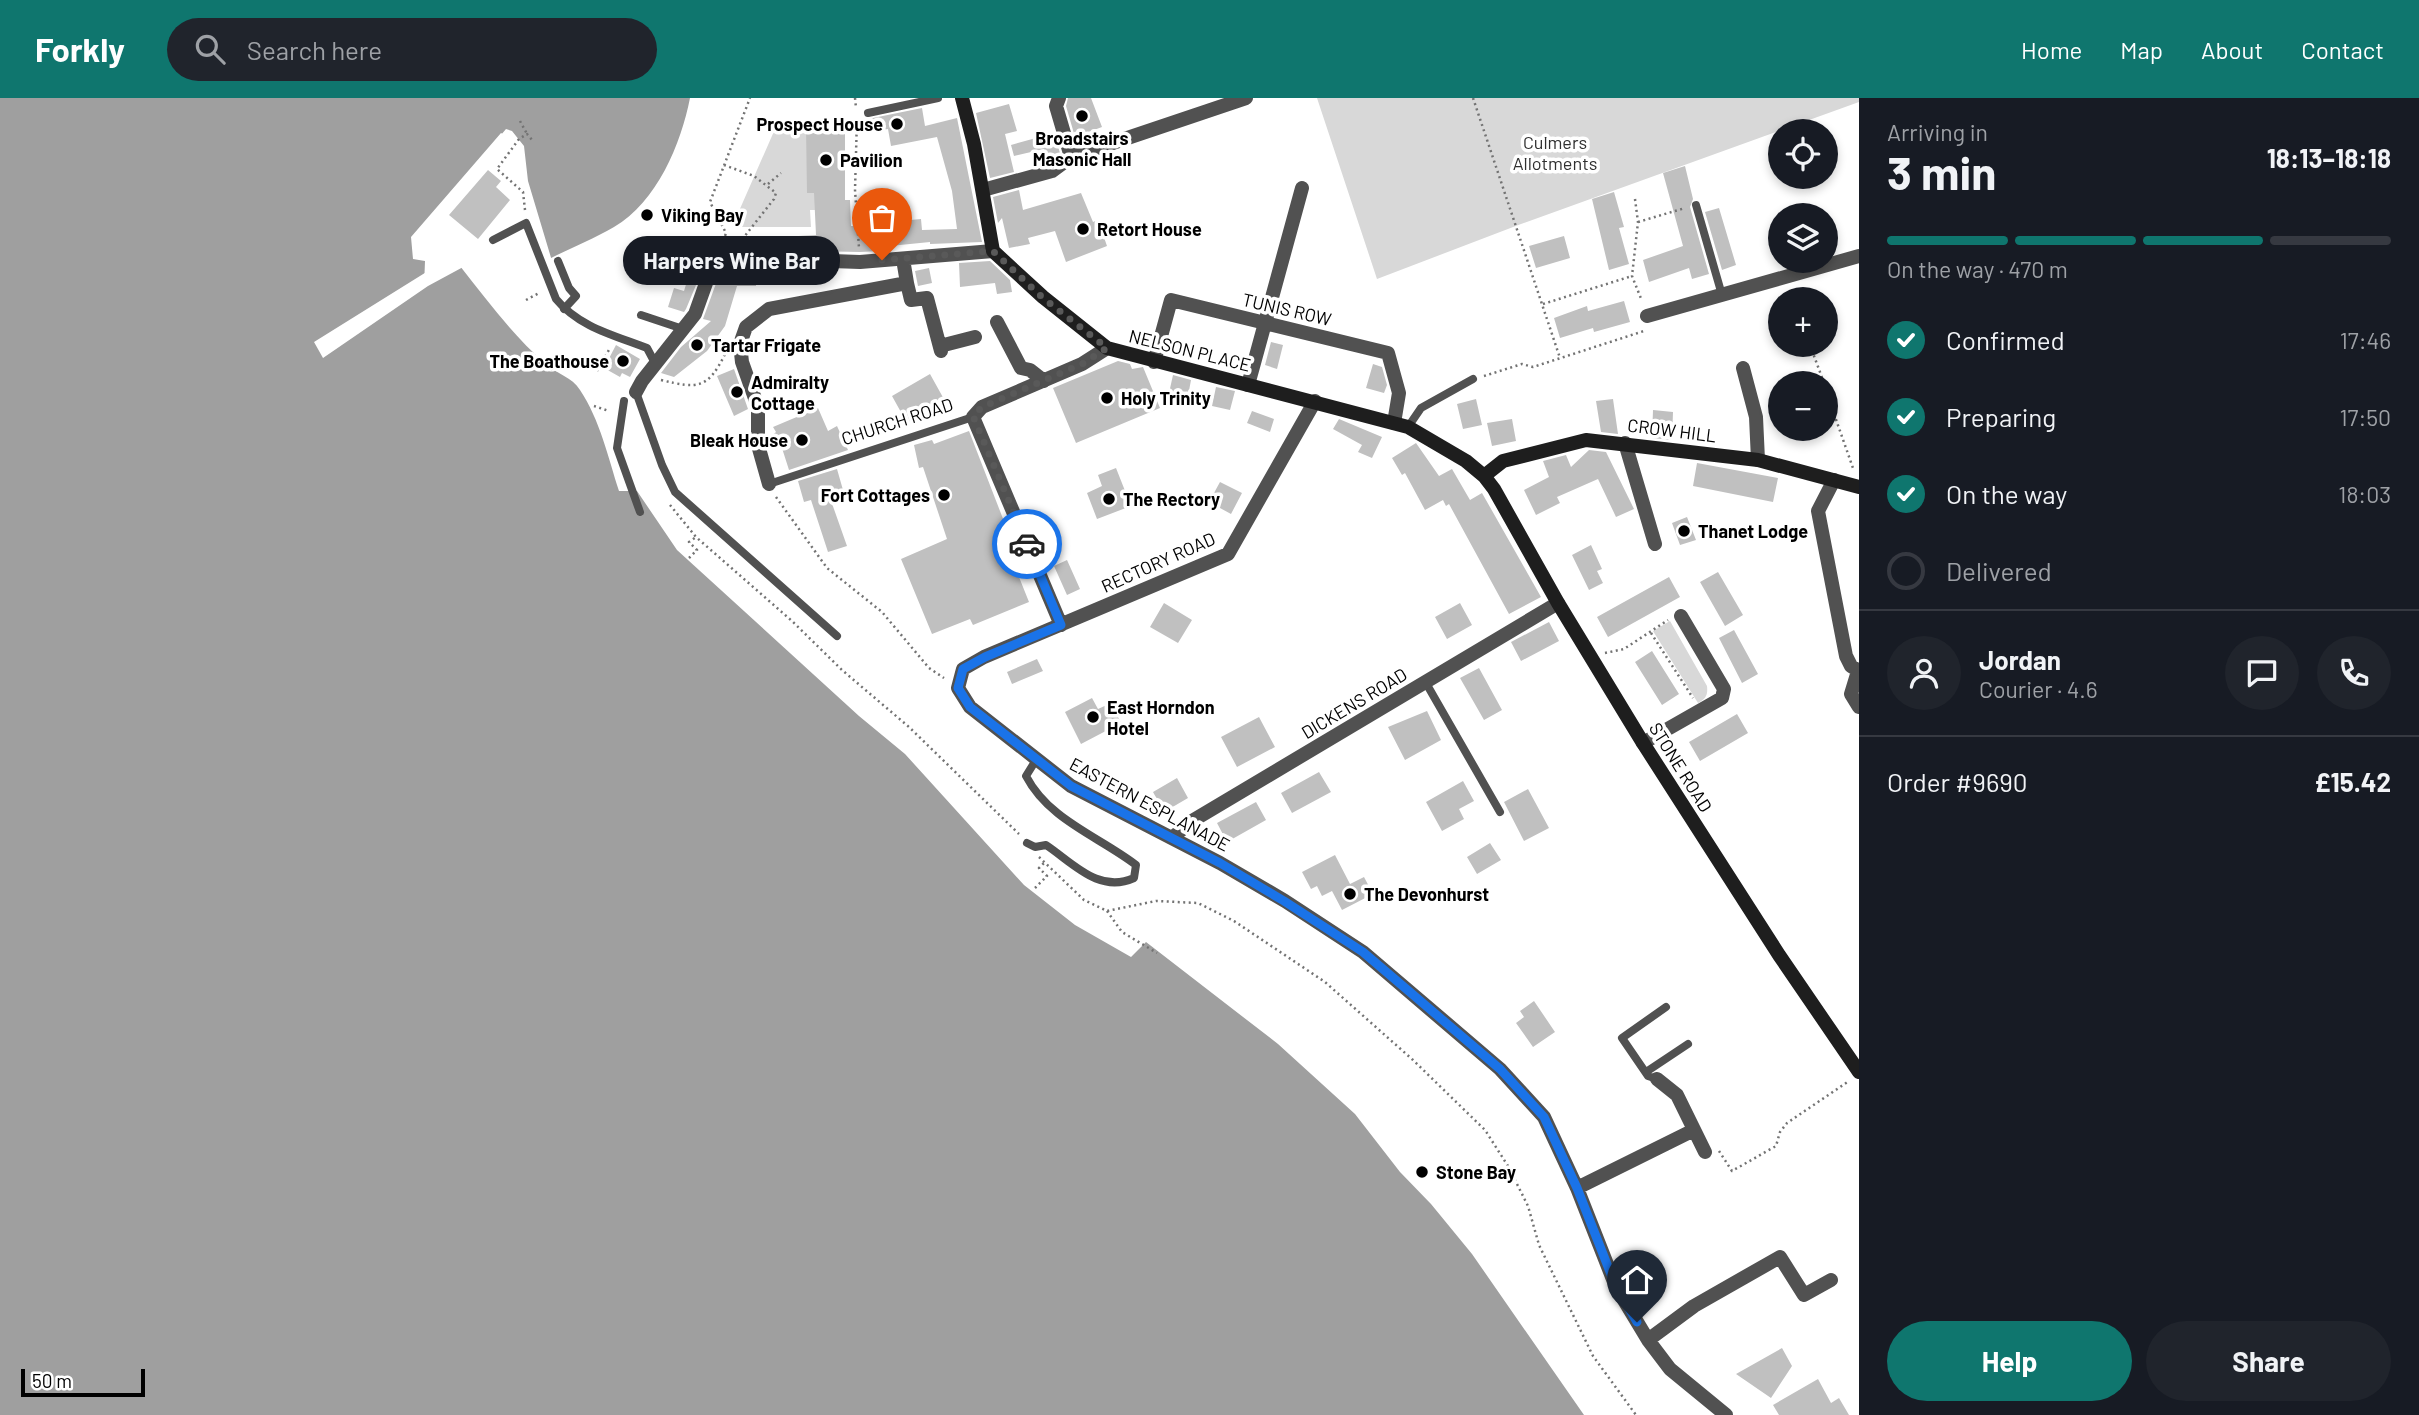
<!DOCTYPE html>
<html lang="en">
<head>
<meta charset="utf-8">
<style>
  body { margin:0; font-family:Barlow,sans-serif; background:#20242c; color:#f1f3f6; height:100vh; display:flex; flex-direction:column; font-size:26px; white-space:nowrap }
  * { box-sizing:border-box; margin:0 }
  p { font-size:23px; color:#9ea1a6 }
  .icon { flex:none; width:38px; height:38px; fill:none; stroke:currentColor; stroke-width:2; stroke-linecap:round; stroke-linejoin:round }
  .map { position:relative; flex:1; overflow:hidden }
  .details { display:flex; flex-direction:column; background:#171b24; width:560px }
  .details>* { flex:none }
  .fabs { position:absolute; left:1768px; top:21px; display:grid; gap:14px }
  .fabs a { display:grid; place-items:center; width:70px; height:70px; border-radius:50%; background:#171b24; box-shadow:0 4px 10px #0003; font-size:35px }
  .scale { position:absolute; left:21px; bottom:18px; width:124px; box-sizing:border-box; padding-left:7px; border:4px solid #000; border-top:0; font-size:19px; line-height:24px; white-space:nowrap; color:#000; -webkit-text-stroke:5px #fff; paint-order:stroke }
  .pin { position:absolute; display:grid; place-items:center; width:60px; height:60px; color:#fff; margin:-72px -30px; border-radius:50% 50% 50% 0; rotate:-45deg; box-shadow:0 0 7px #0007 }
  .pin .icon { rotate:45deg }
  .courier { position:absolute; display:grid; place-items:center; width:70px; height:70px; margin:-35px; border:5px solid #1a73e8; border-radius:50%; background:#fff; color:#222; box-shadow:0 2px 9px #0007 }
  .bubble { position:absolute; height:49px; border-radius:24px; background:#171b24; box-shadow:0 4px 10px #0003; font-size:23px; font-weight:700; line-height:49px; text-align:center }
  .head em { font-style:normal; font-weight:700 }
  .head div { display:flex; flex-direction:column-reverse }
  .head { display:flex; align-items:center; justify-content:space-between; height:119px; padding:0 28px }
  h1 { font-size:46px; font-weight:700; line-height:52px }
  .bar { display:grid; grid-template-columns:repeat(4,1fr); gap:10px 7px; align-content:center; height:84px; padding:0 28px }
  .bar i { height:9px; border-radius:5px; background:#363941 }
  .bar .selected { background:#0f766e }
  .bar p { grid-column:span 4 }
  .line { display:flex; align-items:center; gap:18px; padding:0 28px; border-top:2px solid #363941 }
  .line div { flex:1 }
  .round { display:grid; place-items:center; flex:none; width:74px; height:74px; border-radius:37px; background:#20242c }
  ol { padding:0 28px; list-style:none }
  li { display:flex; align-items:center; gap:21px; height:77px }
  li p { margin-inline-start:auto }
  li .icon { padding:7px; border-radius:50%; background:#0f766e; color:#fff; stroke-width:4 }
  li:last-child { color:#9ea1a6 }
  li i { width:38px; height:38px; border:4px solid #363941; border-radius:50% }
  .button { display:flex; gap:14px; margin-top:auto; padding:14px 28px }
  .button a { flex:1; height:80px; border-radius:42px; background:#0f766e; color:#fff; font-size:28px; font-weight:700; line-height:80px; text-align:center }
  .button a+a { background:#20242c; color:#f1f3f6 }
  header { display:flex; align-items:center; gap:42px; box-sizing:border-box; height:98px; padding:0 35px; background:#0f766e; color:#fff }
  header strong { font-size:33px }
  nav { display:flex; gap:38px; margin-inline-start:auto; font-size:24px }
  .search { width:490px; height:63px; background:#20242c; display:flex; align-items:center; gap:18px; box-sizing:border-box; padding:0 24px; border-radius:38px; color:#9ea1a6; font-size:26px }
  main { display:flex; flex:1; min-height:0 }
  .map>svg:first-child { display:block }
  .green { fill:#d8d8d8 }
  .water { fill:#9f9f9f }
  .pier { fill:#fff }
  .building { fill:#c0c0c0 }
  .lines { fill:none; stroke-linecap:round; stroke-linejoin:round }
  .path { stroke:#737373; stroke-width:2.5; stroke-dasharray:2 3.5; stroke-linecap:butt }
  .lane { stroke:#515151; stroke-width:8 }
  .street { stroke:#515151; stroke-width:14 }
  .secondary { stroke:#1e1e1e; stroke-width:14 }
  .done { stroke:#595959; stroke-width:7; stroke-dasharray:0 12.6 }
  .route { stroke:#1a73e8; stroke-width:9 }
  .poi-dot { fill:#000; stroke:#fff; stroke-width:2.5 }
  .labels { text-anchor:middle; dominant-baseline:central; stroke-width:7; stroke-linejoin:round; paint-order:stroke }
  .poi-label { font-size:18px; font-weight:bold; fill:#000; stroke:#fff; text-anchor:start }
  .park-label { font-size:18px; fill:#2f2f2f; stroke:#fff }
  .street-label { font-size:18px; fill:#000; stroke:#fff }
</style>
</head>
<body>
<header>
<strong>Forkly</strong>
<div class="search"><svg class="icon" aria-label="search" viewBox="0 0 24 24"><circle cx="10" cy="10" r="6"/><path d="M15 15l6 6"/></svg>Search here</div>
<nav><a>Home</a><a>Map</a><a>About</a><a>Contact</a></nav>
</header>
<main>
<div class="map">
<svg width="1859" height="1317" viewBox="0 0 1859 1317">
  <rect width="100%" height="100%" fill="#fff"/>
  <!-- green -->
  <path class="green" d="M1317,0H1859V4L1521,126L1377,181Z
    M845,29V95H820V112H810L811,129H732L775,31Z
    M1670,523L1707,588C1708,597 1706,601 1698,605L1653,533Z"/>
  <!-- water -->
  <path class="water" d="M0,0H690C681,46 657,104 614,129C592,142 568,151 545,163L528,98L522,59L510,40L501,35L411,139L413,161L425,163L424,189L460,168C487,202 513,238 546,266C557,276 572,279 580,292C600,322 608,359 619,393H637L677,452L859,618L905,656L1024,787L1075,827L1131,859L1146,844L1278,946L1355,1016L1400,1074L1431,1106L1472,1156L1584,1317H0Z"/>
  <!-- pier -->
  <path class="pier" d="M506,31L512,33L524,48L528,83L552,163L546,166L542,164L525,99L519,60L513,48L502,39L434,117Z
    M459,165L465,168L428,188L323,260L314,244L428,173V183Z"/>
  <!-- building -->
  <path class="building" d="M1068,0H1091L1102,29L1075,39L1066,8Z
    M1009,6L1017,33L1005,36L1014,74L990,80L976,15Z
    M922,10L925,28L957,20L982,144L930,146V144L880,149V153L860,154L762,152L763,140L816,137L814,95H807L806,30L845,29V102H850L851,128L901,126L900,123L921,121L922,132L957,131L952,93L937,39L891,48L888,31L871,34L868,21Z
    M1054,35L1060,55L1052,61L1047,62L1044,51L1014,58L1011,47Z
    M1685,68L1693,101L1690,109L1709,176L1692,181L1689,170L1649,184L1643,162L1683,148L1663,75Z
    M488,72L501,83L496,89L510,102L478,141L449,117Z
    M1019,92L1023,112L1081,95L1093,124L1098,122L1107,148L1066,164L1055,133L1028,140L1030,146L1009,150L1002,120L998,125L993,99Z
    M1614,94L1624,129L1619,130L1629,166L1609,172L1592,101Z
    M1719,110L1736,167L1722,172L1705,114Z
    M1564,138L1570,160L1536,170L1529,148Z
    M699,152L709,156L686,211L684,214L668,209L674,190L684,193L695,157Z
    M990,163L1010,182L1012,194L997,196L995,185L960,189L959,165Z
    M929,170L932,185L918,188L915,173Z
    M781,171V180H756V188H737L725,228L707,253L674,279L661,275L681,249L711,223L703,221L718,180L730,172Z
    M1624,203L1630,224L1594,234L1593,230L1560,240L1554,220L1587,208L1588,213Z
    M1271,244L1283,247L1277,271L1265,267Z
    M616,247L640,261L630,279L622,275L620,279L604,270Z
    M1118,263L1130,266L1132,271L1143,269L1160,310L1076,345L1053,290Z
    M1373,266L1382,269L1387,287L1384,295L1366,290Z
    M734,271L748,311L734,318L717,278Z
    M930,276L945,303L907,325L892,298Z
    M1173,277L1191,282L1188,298L1169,295Z
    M1216,289L1235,293L1230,312L1212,308Z
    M1476,301L1482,327L1463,331L1457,306Z
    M1613,301L1618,336L1601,334L1596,303Z
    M818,310L828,333L837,328L848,352L789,372L781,347H775L769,340L776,334L773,329Z
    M1653,312L1673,314L1672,342L1652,340Z
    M1252,313L1274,321L1270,334L1247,325Z
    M1339,321L1382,339L1372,360L1358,354L1362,347L1333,331Z
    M1512,321L1516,343L1492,348L1487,325Z
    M969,333L1019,462L1013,464L1029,504L973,527L970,521L932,536L901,461L947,441L923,369L919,370L914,347L932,342L934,346Z
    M1416,345L1439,378L1452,371L1470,402L1482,395L1541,499L1509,516L1449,406L1446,408L1443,402L1425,412L1405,375L1402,377L1392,360Z
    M1589,352L1606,354L1634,411L1616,419L1598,381L1557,399L1560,405L1536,417L1524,392L1549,379L1543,363L1566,357L1571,369Z
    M1697,365L1778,380L1773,404L1693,388Z
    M1116,370L1131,408L1097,421L1087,395L1102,388L1098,377Z
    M837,371L843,392L829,397L847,448L828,454L811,402L804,404L798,383Z
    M1220,384L1242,395L1231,416L1209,404Z
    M1687,419L1696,442L1680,447L1672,425Z
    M1591,447L1602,471L1597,473L1603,485L1589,492L1572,457Z
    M1067,462L1080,491L1067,497L1054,468Z
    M1718,474L1743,517L1725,528L1700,484Z
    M1669,479L1680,499L1608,539L1597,519Z
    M1164,505L1192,522L1178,545L1150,529Z
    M1460,505L1472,527L1447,541L1435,519Z
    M1549,524L1559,543L1521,563L1511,544Z
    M1734,532L1758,576L1742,585L1719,540Z
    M1652,553L1679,596L1662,607L1635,564Z
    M1037,561L1043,573L1012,586L1007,574Z
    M1479,570L1502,612L1484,622L1460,580Z
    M1092,600L1098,611L1111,605L1121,625L1081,646L1065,614Z
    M1427,613L1441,642L1405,662L1388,629Z
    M1737,616L1748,635L1700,663L1689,644Z
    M1259,619L1275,649L1237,669L1221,639Z
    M1319,674L1331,694L1292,715L1281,695Z
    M1177,680L1188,700L1164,714L1153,694Z
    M1463,683L1474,703L1459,711L1464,721L1442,733L1426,704Z
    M1528,691L1549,730L1524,743L1504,704Z
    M1256,704L1266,722L1227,744L1217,725Z
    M1490,745L1501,762L1477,776L1467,759Z
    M1335,757L1350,786L1364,779L1373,796L1342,812L1332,793L1322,798L1317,788L1311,791L1302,774Z
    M1534,903L1555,934L1533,949L1516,925L1524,919L1520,913Z
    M1782,1250L1792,1268L1771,1300L1736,1276Z
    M1818,1281L1831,1305L1839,1300L1849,1317H1779L1773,1307Z"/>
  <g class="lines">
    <!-- path -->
    <path class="path" d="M855,0L856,10
      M1473,0L1560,260
      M857,20L855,92L859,150
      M520,23L527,36
      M724,67L754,78L776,95L774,101L744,139L732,148
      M768,86L781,75
      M1635,101L1638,124L1632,178L1642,203
      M525,112L523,94L497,71L519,41L527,36L533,43
      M1638,124L1685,110
      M725,148L723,144L726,135L710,104L750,0
      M1792,191L1795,201
      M526,202L539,195
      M1543,206L1632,178
      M1810,247L1824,285
      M597,273L610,250
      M1484,278L1522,266L1533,269L1644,233
      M661,282C698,291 708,291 725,256
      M1825,290L1854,373
      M594,308L609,313
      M776,399L827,470L882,514L929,570L944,580
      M670,407L696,439L792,523L842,572L909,629L1019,736
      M689,460L697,452L689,444L696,439
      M1651,535L1693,600
      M1605,555L1624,551L1668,522
      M1039,759L1084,802L1107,813L1156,803L1198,805L1234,823L1325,884L1413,962L1485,1032L1508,1068L1528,1108L1539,1147L1593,1258L1636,1317
      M1035,790L1047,778L1039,770L1044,765
      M1107,813L1122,834L1157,855
      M1719,1053L1732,1073L1776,1048L1780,1034L1787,1025L1849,983"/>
    <!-- lane -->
    <path class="lane" d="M868,15L938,0
      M1696,107L1722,197
      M493,142L526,125L556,201C579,229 613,237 647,250L655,265
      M558,163L569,190L576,198L564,211
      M641,217L683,231
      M636,294L662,367L675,394L837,538
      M624,303L617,350L640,414
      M1408,329L1421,310L1473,281
      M769,386L973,319
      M1426,585L1500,714
      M1027,745L1035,749L1046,747C1073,765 1099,796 1134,780L1136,767C1098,738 1049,722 1026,678L1036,662
      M1646,974L1688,946
      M1657,981L1648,978L1622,940L1666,909"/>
    <!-- street -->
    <path class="street" d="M1059,0L1056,8L1071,59
      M983,92L1052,73L1071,59L1246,0
      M775,161L860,164L993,153
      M907,185L911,202L927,200L941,253
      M1647,218L1859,158
      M997,224L1021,270L1030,272L1044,283
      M940,248L975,239
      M1154,264L1171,202L1388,255L1399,295L1394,325
      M1743,270L1756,319L1758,362
      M1248,287L1302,90
      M636,294L642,283L695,216L710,174L727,163L774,161
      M1315,303L1228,456L984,559L963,571L958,590L970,609L1071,688L1220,765L1285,803L1363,854L1500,971L1544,1019L1577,1090L1616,1189L1648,1242L1670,1271L1726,1317
      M1625,345L1655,446
      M1834,382L1818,413L1846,558L1851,568L1859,573
      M769,386L758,347V309L742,264L740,246L746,229L769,211L907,185L903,161
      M1061,527L973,319L982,309L1082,266L1107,250
      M1858,573L1851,596L1859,609
      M1643,645L1722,600L1724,591L1681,518
      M1172,740L1192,723L1558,505
      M1657,981L1677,997L1705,1054
      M1577,1090L1694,1032
      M1648,1242L1694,1208L1780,1159L1804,1197L1831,1182"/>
    <!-- secondary -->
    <path class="secondary" d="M962,0L974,46L993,153L1043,199L1107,250L1408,329L1466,363L1484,378L1494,391L1558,505L1643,645L1779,857L1859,974
      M1484,378L1503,363L1586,342L1758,362L1859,389"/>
  </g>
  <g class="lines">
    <!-- done -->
    <path class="done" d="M882,162L993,153L1043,200L1107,250L1082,266L982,309L973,318L1027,446"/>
    <!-- route -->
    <path class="route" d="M1027,446L1061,527L985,559L963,571L958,590L970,609L1071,688L1220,765L1284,803L1363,854L1500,971L1544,1019L1577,1090L1616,1189L1637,1224"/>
  </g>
  <!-- markers -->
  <g class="poi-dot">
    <circle cx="1082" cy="18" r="7"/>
    <circle cx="897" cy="26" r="7"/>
    <circle cx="826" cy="62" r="7"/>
    <circle cx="647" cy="117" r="7"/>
    <circle cx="1083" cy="131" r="7"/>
    <circle cx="697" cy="247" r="7"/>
    <circle cx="623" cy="263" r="7"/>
    <circle cx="737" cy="294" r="7"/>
    <circle cx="1107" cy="300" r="7"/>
    <circle cx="802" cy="342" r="7"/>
    <circle cx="944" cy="397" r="7"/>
    <circle cx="1109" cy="401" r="7"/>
    <circle cx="1684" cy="433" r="7"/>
    <circle cx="1093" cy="619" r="7"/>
    <circle cx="1350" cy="796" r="7"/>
    <circle cx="1422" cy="1074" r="7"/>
  </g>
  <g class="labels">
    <!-- poi labels -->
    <g class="poi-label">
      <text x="883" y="26" text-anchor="end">Prospect House</text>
      <text x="1082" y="40" text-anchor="middle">Broadstairs<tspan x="1082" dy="21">Masonic Hall</tspan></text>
      <text x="840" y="62">Pavilion</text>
      <text x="661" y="117">Viking Bay</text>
      <text x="1097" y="131">Retort House</text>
      <text x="711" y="247">Tartar Frigate</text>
      <text x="609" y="263" text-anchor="end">The Boathouse</text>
      <text x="751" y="284">Admiralty<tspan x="751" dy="21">Cottage</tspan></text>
      <text x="1121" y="300">Holy Trinity</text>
      <text x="788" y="342" text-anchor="end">Bleak House</text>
      <text x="930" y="397" text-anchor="end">Fort Cottages</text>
      <text x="1123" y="401">The Rectory</text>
      <text x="1698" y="433">Thanet Lodge</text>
      <text x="1107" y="609">East Horndon<tspan x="1107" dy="21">Hotel</tspan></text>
      <text x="1364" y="796">The Devonhurst</text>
      <text x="1436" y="1074">Stone Bay</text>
    </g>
    <!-- park labels -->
    <g class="park-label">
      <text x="1555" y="44">Culmers<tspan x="1555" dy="21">Allotments</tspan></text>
    </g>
    <!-- street labels -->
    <g class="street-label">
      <text transform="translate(1287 211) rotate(13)">TUNIS ROW</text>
      <text transform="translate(1190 252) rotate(14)">NELSON PLACE</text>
      <text transform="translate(897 323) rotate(-18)">CHURCH ROAD</text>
      <text transform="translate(1672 332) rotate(7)">CROW HILL</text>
      <text transform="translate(1158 464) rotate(-24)">RECTORY ROAD</text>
      <text transform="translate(1354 605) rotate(-31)">DICKENS ROAD</text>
      <text transform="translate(1681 669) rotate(58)">STONE ROAD</text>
      <text transform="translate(1150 706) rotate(28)">EASTERN ESPLANADE</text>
    </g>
  </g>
</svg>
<div class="fabs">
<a><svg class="icon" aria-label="locate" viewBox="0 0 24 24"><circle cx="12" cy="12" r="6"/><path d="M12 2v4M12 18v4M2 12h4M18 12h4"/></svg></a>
<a><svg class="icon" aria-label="layers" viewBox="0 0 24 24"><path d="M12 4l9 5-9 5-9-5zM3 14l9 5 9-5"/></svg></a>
<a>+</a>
<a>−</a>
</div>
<div class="scale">50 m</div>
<div class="pin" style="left:882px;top:162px;background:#ea580c"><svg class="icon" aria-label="bag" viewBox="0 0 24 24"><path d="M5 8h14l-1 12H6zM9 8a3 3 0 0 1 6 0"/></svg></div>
<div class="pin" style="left:1637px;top:1224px;background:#1f2937"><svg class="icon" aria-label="home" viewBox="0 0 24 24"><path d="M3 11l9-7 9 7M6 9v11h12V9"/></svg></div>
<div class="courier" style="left:1027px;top:446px"><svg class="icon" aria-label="car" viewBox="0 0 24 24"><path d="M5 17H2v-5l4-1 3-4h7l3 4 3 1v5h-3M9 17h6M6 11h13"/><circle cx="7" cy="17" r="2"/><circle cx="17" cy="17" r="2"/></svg></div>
<div class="bubble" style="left:623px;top:138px;width:217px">Harpers Wine Bar</div>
</div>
<section class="details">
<div class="head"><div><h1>3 min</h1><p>Arriving in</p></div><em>18:13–18:18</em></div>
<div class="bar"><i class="selected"></i><i class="selected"></i><i class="selected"></i><i></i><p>On the way · 470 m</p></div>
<ol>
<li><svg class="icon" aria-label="check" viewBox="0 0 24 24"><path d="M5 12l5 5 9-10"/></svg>Confirmed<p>17:46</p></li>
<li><svg class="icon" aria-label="check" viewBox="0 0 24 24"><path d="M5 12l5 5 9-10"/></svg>Preparing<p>17:50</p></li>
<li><svg class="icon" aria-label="check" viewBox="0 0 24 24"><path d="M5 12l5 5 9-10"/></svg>On the way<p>18:03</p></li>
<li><i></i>Delivered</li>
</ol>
<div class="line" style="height:126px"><a class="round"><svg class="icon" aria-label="person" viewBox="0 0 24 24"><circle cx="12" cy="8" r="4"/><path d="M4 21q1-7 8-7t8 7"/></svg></a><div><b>Jordan</b><p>Courier · 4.6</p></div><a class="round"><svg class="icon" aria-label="chat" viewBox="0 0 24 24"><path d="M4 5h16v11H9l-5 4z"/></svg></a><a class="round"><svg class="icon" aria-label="phone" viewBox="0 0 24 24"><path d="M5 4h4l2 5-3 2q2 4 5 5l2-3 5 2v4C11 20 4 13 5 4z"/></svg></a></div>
<div class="line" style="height:91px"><div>Order #9690</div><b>£15.42</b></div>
<div class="button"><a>Help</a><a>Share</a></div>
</section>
</main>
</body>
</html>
